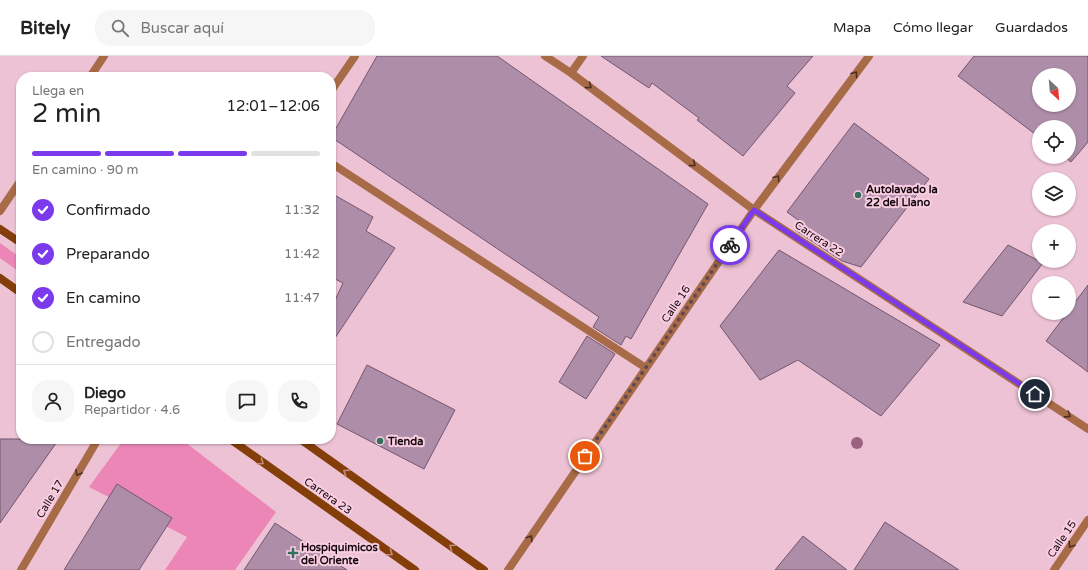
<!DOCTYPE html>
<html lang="es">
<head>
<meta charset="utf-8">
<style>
  body { margin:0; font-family:"Varela Round",sans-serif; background:#f6f6f6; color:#222; height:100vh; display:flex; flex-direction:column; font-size:15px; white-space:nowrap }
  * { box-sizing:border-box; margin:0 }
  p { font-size:13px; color:#767676 }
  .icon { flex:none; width:22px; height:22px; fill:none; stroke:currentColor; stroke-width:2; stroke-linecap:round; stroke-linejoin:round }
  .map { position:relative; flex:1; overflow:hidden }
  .drawer { position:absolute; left:16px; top:16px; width:320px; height:372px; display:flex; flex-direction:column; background:#fff; border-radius:16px; box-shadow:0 1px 3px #0004 }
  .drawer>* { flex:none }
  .needle { width:26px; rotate:154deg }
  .fabs { position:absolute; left:1032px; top:12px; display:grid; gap:8px }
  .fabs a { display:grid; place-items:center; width:44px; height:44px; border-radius:50%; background:#fff; box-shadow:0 1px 3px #0004; font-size:20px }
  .pin { position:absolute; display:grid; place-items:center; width:34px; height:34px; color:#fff; margin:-17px; border:2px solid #fff; border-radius:50%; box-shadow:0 1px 4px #0007 }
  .courier { position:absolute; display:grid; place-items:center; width:40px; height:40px; margin:-20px; border:3px solid #7c3aed; border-radius:50%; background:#fff; color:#222; box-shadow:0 1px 5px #0007 }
  .overview em { font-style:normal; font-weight:600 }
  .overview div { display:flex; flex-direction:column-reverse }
  .overview { display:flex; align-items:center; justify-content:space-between; height:68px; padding:0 16px }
  h1 { font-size:26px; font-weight:600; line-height:30px }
  .bar { display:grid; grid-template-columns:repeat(4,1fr); gap:6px 4px; align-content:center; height:48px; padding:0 16px }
  .bar i { height:5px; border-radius:3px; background:#e0e0e0 }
  .bar .selected { background:#7c3aed }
  .bar p { grid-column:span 4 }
  .line { display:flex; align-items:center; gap:10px; padding:0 16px; border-top:1px solid #e0e0e0 }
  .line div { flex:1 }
  .round { display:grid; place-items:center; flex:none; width:42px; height:42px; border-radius:16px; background:#f6f6f6 }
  ol { padding:0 16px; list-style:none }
  li { display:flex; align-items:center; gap:12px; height:44px }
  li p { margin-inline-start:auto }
  li .icon { padding:4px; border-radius:50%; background:#7c3aed; color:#fff; stroke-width:4 }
  li:last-child { color:#767676 }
  li i { width:22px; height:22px; border:2px solid #e0e0e0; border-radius:50% }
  header { display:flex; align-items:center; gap:24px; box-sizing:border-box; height:56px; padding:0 20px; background:#fff; border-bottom:1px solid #e0e0e0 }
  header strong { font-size:19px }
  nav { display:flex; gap:22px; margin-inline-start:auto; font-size:14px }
  .search { width:280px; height:36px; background:#f6f6f6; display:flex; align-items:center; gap:10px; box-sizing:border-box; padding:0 14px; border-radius:16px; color:#767676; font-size:15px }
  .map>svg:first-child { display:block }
  .green { fill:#ec86b7 }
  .building { fill:#ae8da9; stroke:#735670; fill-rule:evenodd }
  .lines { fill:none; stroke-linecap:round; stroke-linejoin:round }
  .street { stroke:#a76b47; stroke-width:8 }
  .secondary { stroke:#833e09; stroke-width:8 }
  .tree { fill:#9b637f }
  .oneway { stroke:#4f2f24 }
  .oneway2 { stroke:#c48d80 }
  .done { stroke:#604853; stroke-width:4; stroke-dasharray:0 7.2 }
  .route { stroke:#7c3aed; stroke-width:5 }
  .poi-dot { fill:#32705d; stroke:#facee1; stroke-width:1.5 }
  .labels { text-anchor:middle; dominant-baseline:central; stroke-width:4; stroke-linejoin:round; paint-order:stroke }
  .poi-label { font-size:11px; font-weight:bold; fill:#14070d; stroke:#facee1; text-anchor:start }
  .street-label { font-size:11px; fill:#14070d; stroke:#facee1 }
</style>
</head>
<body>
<header>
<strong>Bitely</strong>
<div class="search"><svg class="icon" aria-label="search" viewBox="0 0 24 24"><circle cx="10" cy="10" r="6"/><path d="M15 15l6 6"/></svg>Buscar aquí</div>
<nav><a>Mapa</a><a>Cómo llegar</a><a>Guardados</a></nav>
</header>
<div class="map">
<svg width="1088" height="514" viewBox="0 0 1088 514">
  <rect width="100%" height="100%" fill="#edc2d4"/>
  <!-- green -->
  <path class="green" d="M0,187L21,202V217L0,202Z
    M124,383H181L276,456L235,514H165L187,481L89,431Z"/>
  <!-- building -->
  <path class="building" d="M377,0H497L708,148L631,283L626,280L621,289L593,271L599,261L331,81Z
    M601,0H813L787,30L795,37L743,100L697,64L699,62L652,27L649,32Z
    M974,0H1088V86L1071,106L1065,101H1069V71H1039V81L958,20ZM1039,19H1069V49H1039Z
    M854,67L929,123L861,211L842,205L795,174L801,166L787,156Z
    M331,137L373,161L366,175L395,192L331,288V253L343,227L331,221Z
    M1008,189L1043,207L1002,260L963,246Z
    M779,194L940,289L881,360L798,304L760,324L720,270Z
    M1088,229V316L1046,285L1067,257H1069V254Z
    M587,280L615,298L586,343L559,326Z
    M367,309L455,354L424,413L337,368Z
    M0,383H59L0,467Z
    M117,428L172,462L139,514H64Z
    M885,466L959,514H854Z
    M275,467L347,514H244Z
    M803,480L847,514H775Z"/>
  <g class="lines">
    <!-- street -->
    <path class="street" d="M545,0L571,17L754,154L1088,373
      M571,17L583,0
      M90,21L104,0
      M331,35L355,0
      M331,107L646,312
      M0,155L21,124
      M21,514L98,383
      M508,514L754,154L869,0
      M1054,514L1088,464"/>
    <!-- secondary -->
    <path class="secondary" d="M0,173L21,187
      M0,222L21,237
      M230,383L415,514
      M300,383L484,514"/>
  </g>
  <!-- trees -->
  <circle class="tree" cx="857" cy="387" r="6"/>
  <!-- one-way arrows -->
  <defs><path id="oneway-chevron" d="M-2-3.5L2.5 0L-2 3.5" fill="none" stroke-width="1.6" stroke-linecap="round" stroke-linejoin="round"/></defs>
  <g class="oneway">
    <use href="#oneway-chevron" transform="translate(855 18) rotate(-53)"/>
    <use href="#oneway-chevron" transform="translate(589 30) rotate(37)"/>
    <use href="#oneway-chevron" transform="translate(693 108) rotate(37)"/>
    <use href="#oneway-chevron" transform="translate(777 122) rotate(-53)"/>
    <use href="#oneway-chevron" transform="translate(1068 359) rotate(33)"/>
    <use href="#oneway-chevron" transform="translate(78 417) rotate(121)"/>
    <use href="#oneway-chevron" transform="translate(530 482) rotate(-56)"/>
    <use href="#oneway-chevron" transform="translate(1071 489) rotate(124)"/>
  </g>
  <g class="oneway2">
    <use href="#oneway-chevron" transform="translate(261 406) rotate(35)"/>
    <use href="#oneway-chevron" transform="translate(346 416) rotate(-145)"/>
    <use href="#oneway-chevron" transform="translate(452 491) rotate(-145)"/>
    <use href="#oneway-chevron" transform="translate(390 497) rotate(35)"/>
  </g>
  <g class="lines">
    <!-- done -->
    <path class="done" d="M585,400L730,189"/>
    <!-- route -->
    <path class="route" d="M730,189L754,154L1035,338"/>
  </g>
  <!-- markers -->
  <g class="poi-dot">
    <circle cx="858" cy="139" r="4"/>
    <circle cx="380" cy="385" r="4"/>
    <path d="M291 491h4v4h4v4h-4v4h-4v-4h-4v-4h4z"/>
  </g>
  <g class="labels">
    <!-- poi labels -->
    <g class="poi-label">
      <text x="866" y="133">Autolavado la<tspan x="866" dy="13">22 del Llano</tspan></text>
      <text x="388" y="385">Tienda</text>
      <text x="301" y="491">Hospiquimicos<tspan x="301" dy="13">del Oriente</tspan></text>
    </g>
    <!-- street labels -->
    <g class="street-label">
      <text transform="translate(819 183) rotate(33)">Carrera 22</text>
      <text transform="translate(676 248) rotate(-56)">Calle 16</text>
      <text transform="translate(328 440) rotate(35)">Carrera 23</text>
      <text transform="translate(50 443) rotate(-59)">Calle 17</text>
      <text transform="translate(1062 483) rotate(-56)">Calle 15</text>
    </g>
  </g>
</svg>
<div class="fabs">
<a><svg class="needle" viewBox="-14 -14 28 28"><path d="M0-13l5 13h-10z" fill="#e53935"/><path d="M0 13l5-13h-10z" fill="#767676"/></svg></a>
<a><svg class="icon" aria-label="locate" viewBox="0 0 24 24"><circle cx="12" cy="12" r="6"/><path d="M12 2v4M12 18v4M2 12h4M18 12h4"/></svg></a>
<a><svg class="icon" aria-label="layers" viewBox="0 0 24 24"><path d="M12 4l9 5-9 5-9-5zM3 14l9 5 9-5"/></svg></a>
<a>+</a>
<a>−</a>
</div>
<div class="pin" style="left:585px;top:400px;background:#ea580c"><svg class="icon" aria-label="bag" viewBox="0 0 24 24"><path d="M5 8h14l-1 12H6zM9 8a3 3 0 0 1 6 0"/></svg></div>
<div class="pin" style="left:1035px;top:338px;background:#1f2937"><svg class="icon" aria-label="home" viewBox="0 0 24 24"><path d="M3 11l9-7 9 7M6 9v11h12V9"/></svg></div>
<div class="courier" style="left:730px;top:189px"><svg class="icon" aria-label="bike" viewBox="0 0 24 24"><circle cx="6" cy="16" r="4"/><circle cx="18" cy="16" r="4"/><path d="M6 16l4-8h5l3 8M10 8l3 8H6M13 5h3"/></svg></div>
<section class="drawer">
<div class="overview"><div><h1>2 min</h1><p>Llega en</p></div><em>12:01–12:06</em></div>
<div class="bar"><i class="selected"></i><i class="selected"></i><i class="selected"></i><i></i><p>En camino · 90 m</p></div>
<ol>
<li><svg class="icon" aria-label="check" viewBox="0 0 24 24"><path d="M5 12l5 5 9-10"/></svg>Confirmado<p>11:32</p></li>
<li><svg class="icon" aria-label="check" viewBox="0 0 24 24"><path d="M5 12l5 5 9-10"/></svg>Preparando<p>11:42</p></li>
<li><svg class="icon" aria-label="check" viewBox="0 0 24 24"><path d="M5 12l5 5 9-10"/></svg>En camino<p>11:47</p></li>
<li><i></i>Entregado</li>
</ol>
<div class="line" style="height:72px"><a class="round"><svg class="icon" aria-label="person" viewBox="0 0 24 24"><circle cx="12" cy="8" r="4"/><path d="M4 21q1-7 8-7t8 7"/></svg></a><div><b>Diego</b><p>Repartidor · 4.6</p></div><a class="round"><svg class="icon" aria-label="chat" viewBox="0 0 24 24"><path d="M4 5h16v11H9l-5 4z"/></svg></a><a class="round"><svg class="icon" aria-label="phone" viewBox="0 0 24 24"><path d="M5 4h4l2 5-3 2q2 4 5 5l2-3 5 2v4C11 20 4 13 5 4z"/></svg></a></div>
</section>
</div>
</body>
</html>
